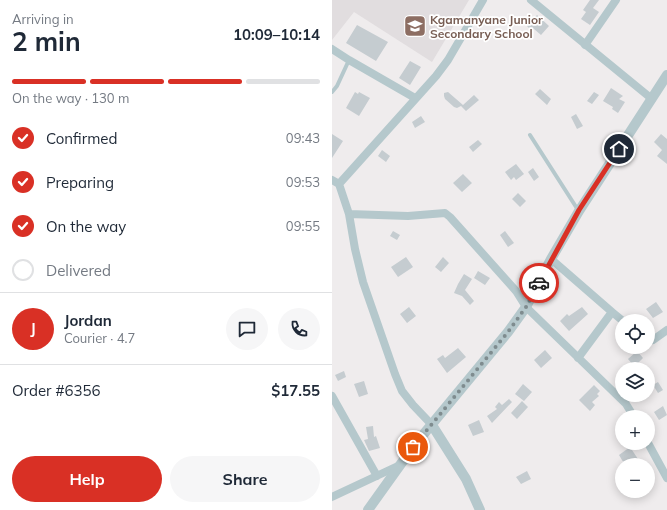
<!DOCTYPE html>
<html lang="en">
<head>
<meta charset="utf-8">
<style>
  body { margin:0; font-family:Mulish,sans-serif; background:#f6f6f7; color:#1f2937; height:100vh; display:flex; flex-direction:column; font-size:15px; white-space:nowrap }
  * { box-sizing:border-box; margin:0 }
  p { font-size:13px; color:#747a83 }
  .icon { flex:none; width:22px; height:22px; fill:none; stroke:currentColor; stroke-width:2; stroke-linecap:round; stroke-linejoin:round }
  .map { position:relative; flex:1; overflow:hidden }
  .drawer { display:flex; flex-direction:column; background:#fff; width:332px }
  .drawer>* { flex:none }
  .fabs { position:absolute; left:283px; top:314px; display:grid; gap:8px }
  .fabs a { display:grid; place-items:center; width:40px; height:40px; border-radius:50%; background:#fff; box-shadow:0 2px 10px #0003; font-size:20px }
  .pin { position:absolute; display:grid; place-items:center; width:34px; height:34px; color:#fff; margin:-17px; border:2px solid #fff; border-radius:50%; box-shadow:0 1px 4px #0007 }
  .courier { position:absolute; display:grid; place-items:center; width:40px; height:40px; margin:-20px; border:3px solid #d93025; border-radius:50%; background:#fff; color:#222; box-shadow:0 1px 5px #0007 }
  .head em { font-style:normal; font-weight:700 }
  .head div { display:flex; flex-direction:column-reverse }
  .head { display:flex; align-items:center; justify-content:space-between; height:68px; padding:0 12px }
  h1 { font-size:26px; font-weight:700; line-height:30px }
  .bar { display:grid; grid-template-columns:repeat(4,1fr); gap:6px 4px; align-content:center; height:48px; padding:0 12px }
  .bar i { height:5px; border-radius:3px; background:#e0e1e3 }
  .bar .selected { background:#d93025 }
  .bar p { grid-column:span 4 }
  .line { display:flex; align-items:center; gap:10px; padding:0 12px; border-top:1px solid #e0e1e3 }
  .line div { flex:1 }
  .round { display:grid; place-items:center; flex:none; width:42px; height:42px; border-radius:21px; background:#f6f6f7 }
  ol { padding:0 12px; list-style:none }
  li { display:flex; align-items:center; gap:12px; height:44px }
  li p { margin-inline-start:auto }
  li .icon { padding:4px; border-radius:50%; background:#d93025; color:#fff; stroke-width:4 }
  li:last-child { color:#747a83 }
  li i { width:22px; height:22px; border:2px solid #e0e1e3; border-radius:50% }
  .button { display:flex; gap:8px; margin-top:auto; padding:8px 12px }
  .button a { flex:1; height:46px; border-radius:24px; background:#d93025; color:#fff; font-size:16px; font-weight:700; line-height:46px; text-align:center }
  .button a+a { background:#f6f6f7; color:#1f2937 }
  main { display:flex; flex:1; min-height:0 }
  .map>svg:first-child { display:block }
  .education { fill:#e1dddf }
  .building { fill:#c5ccd0 }
  .lines { fill:none; stroke-linecap:round; stroke-linejoin:round }
  .service { stroke:#b5c8cc; stroke-width:4 }
  .minor { stroke:#b5c8cc; stroke-width:8 }
  .tertiary { stroke:#b5c8cc; stroke-width:10 }
  .done { stroke:#7f8c8f; stroke-width:4; stroke-dasharray:0 7.2 }
  .route { stroke:#d93025; stroke-width:5 }
  .labels { text-anchor:middle; dominant-baseline:central; stroke-width:3.5; stroke-linejoin:round; paint-order:stroke }
  .education-label { font-size:12px; font-weight:bold; fill:#785e54; stroke:#fff; text-anchor:start }
</style>
</head>
<body>
<main>
<section class="drawer">
<div class="head"><div><h1>2 min</h1><p>Arriving in</p></div><em>10:09–10:14</em></div>
<div class="bar"><i class="selected"></i><i class="selected"></i><i class="selected"></i><i></i><p>On the way · 130 m</p></div>
<ol>
<li><svg class="icon" aria-label="check" viewBox="0 0 24 24"><path d="M5 12l5 5 9-10"/></svg>Confirmed<p>09:43</p></li>
<li><svg class="icon" aria-label="check" viewBox="0 0 24 24"><path d="M5 12l5 5 9-10"/></svg>Preparing<p>09:53</p></li>
<li><svg class="icon" aria-label="check" viewBox="0 0 24 24"><path d="M5 12l5 5 9-10"/></svg>On the way<p>09:55</p></li>
<li><i></i>Delivered</li>
</ol>
<div class="line" style="height:72px"><b class="round" style="background:#d93025;color:#fff">J</b><div><b>Jordan</b><p>Courier · 4.7</p></div><a class="round"><svg class="icon" aria-label="chat" viewBox="0 0 24 24"><path d="M4 5h16v11H9l-5 4z"/></svg></a><a class="round"><svg class="icon" aria-label="phone" viewBox="0 0 24 24"><path d="M5 4h4l2 5-3 2q2 4 5 5l2-3 5 2v4C11 20 4 13 5 4z"/></svg></a></div>
<div class="line" style="height:52px"><div>Order #6356</div><b>$17.55</b></div>
<div class="button"><a>Help</a><a>Share</a></div>
</section>
<div class="map">
<svg width="335" height="510" viewBox="0 0 335 510">
  <rect width="100%" height="100%" fill="#efeced"/>
  <!-- education -->
  <path class="education" d="M0,0H137L100,62L22,12L0,40Z"/>
  <!-- building -->
  <path class="building" d="M258,0H267L261,8L267,12L258,25L249,19L254,12L251,10Z
    M205,15L217,26L209,35L202,29L200,31L195,26Z
    M25,25L56,42L44,61L14,43Z
    M78,61L89,67L78,85L67,78Z
    M279,88L291,96L287,99L293,102L286,113L280,109L281,107L271,101Z
    M208,89L219,99L215,105L203,94Z
    M23,92L26,94L27,92L38,98L27,116L14,108Z
    M116,92L131,105L142,95L147,100L134,111L129,106L125,108L122,107L113,99L112,96V93Z
    M262,92L267,95L260,104L255,101Z
    M244,114L251,126L245,129L239,117Z
    M89,116L93,122L83,128L80,122Z
    M0,134L11,141L0,158Z
    M329,134L335,139V164L325,156L330,150L322,142Z
    M146,140L150,144L141,152L137,147Z
    M50,150L58,156L54,162L46,156Z
    M184,164L192,174L184,180L182,177L179,180L173,172Z
    M201,168L207,177L202,181L196,172Z
    M131,174L140,183L130,192L121,183Z
    M186,193L194,201L188,207L180,199Z
    M61,231L68,235L65,240L58,236Z
    M173,231L182,243L176,247L168,235Z
    M74,257L81,267L66,277L59,267Z
    M111,257L117,263L109,272L103,267Z
    M146,271L158,278L153,285L142,278Z
    M132,274L140,279L133,290L142,301L138,305L130,296L122,293L126,284Z
    M324,302L331,312L321,318L314,309Z
    M77,307L84,316L75,323L68,314Z
    M250,307L256,314L237,331L228,321L235,314L237,316Z
    M126,348L134,357L115,373L105,359L111,355L113,358Z
    M213,350L220,358L209,368L202,360Z
    M305,351L311,358L304,365L303,363L301,365L296,359Z
    M12,371L14,377L6,381L3,375Z
    M32,381L36,394L27,397L22,384Z
    M326,382L331,390L326,393L321,385Z
    M191,384L200,392L192,401L183,394Z
    M262,385L268,391L265,394L267,396L260,402L263,405L258,411L247,400Z
    M177,399L180,402L160,423L155,416L165,409L163,407L167,402L170,405Z
    M190,401L196,407L185,419L179,413Z
    M331,406L335,415L327,420L322,412Z
    M147,420L152,432L141,436L136,425Z
    M41,426L42,437L44,436L48,448L37,451L32,440L36,439L34,427Z
    M298,447L306,459L297,465H293L287,455Z
    M195,471L199,479L189,484L184,477Z"/>
  <g class="lines">
    <!-- service -->
    <path class="service" d="M0,92L5,86L17,60
      M198,135L246,210"/>
    <!-- minor -->
    <path class="minor" d="M199,0L320,99
      M253,45L284,0
      M0,49L17,60L83,98
      M0,180L7,184L17,214L23,249L31,282L63,374L70,391L81,405L100,425
      M7,184L104,76L116,60L151,0
      M17,214L76,216L113,213L118,217L184,291L194,307L294,404L302,417
      M219,259L280,312L246,358
      M280,312L291,321
      M316,341L321,340L335,330
      M0,396L45,476
      M316,443L335,478
      M0,497L68,465"/>
    <!-- tertiary -->
    <path class="tertiary" d="M100,425L134,479L148,510
      M36,510L81,447L176,332L194,307L219,259L247,211L335,75"/>
  </g>
  <g class="lines">
    <!-- done -->
    <path class="done" d="M81,447L176,332L194,307L207,283"/>
    <!-- route -->
    <path class="route" d="M207,283L247,210L287,149"/>
  </g>
  <!-- icons -->
  <defs>
    <g id="school-square" transform="scale(1.15)"><rect x="-9" y="-9" width="18" height="18" rx="4" fill="#8d6e63" stroke="#fff"/><path d="M0-5L7-2L0 1L-7-2ZM-4 1L0 2.5L4 1V4Q0 6-4 4Z" fill="#fff"/></g>
  </defs>
  <g fill-rule="evenodd">
    <use href="#school-square" x="83" y="26"/>
  </g>
  <g class="labels">
    <!-- education labels -->
    <g class="education-label">
      <text x="98" y="19">Kgamanyane Junior<tspan x="98" dy="14">Secondary School</tspan></text>
    </g>
  </g>
</svg>
<div class="fabs">
<a><svg class="icon" aria-label="locate" viewBox="0 0 24 24"><circle cx="12" cy="12" r="6"/><path d="M12 2v4M12 18v4M2 12h4M18 12h4"/></svg></a>
<a><svg class="icon" aria-label="layers" viewBox="0 0 24 24"><path d="M12 4l9 5-9 5-9-5zM3 14l9 5 9-5"/></svg></a>
<a>+</a>
<a>−</a>
</div>
<div class="pin" style="left:81px;top:447px;background:#ea580c"><svg class="icon" aria-label="bag" viewBox="0 0 24 24"><path d="M5 8h14l-1 12H6zM9 8a3 3 0 0 1 6 0"/></svg></div>
<div class="pin" style="left:287px;top:149px;background:#1f2937"><svg class="icon" aria-label="home" viewBox="0 0 24 24"><path d="M3 11l9-7 9 7M6 9v11h12V9"/></svg></div>
<div class="courier" style="left:207px;top:283px"><svg class="icon" aria-label="car" viewBox="0 0 24 24"><path d="M5 17H2v-5l4-1 3-4h7l3 4 3 1v5h-3M9 17h6M6 11h13"/><circle cx="7" cy="17" r="2"/><circle cx="17" cy="17" r="2"/></svg></div>
</div>
</main>
</body>
</html>
